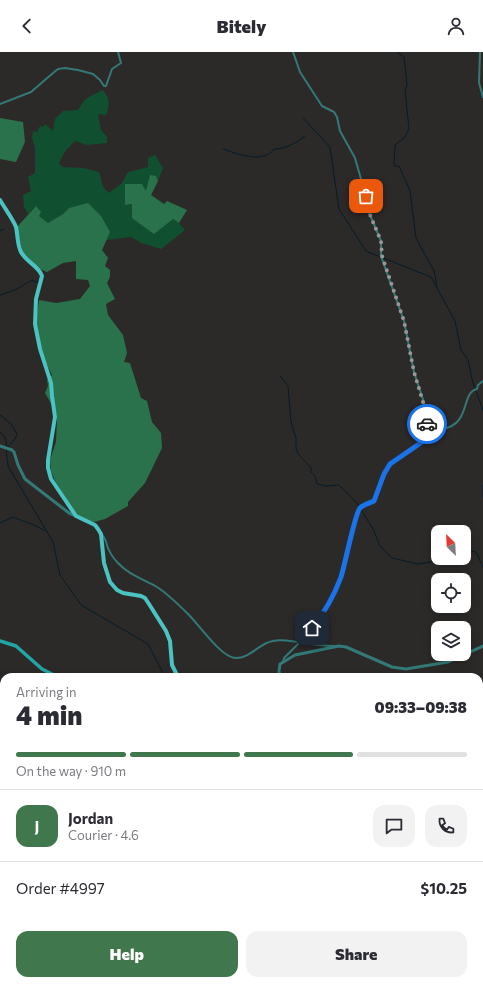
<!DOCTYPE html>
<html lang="en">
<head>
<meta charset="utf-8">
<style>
  body { margin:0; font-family:Commissioner,sans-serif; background:#f2f2f3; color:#2b2b33; height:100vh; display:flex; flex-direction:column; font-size:15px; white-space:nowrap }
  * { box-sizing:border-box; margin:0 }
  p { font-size:13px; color:#7c7c81 }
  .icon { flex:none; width:22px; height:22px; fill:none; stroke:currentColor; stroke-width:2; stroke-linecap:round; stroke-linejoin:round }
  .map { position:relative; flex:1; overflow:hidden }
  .sheet { position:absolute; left:0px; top:621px; width:483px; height:312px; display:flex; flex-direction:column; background:#fff; border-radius:12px 12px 0 0; box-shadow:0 2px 10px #0003 }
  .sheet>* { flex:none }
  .needle { width:26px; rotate:336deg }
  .buttons { position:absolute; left:431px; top:473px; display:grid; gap:8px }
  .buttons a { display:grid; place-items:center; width:40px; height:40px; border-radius:8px; background:#fff; box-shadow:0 2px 10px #0003; font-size:20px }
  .pin { position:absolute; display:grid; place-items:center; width:34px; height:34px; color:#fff; margin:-17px; border-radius:8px; box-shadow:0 2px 6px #0006 }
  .courier { position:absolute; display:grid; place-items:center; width:40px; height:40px; margin:-20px; border:3px solid #1a73e8; border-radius:50%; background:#fff; color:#222; box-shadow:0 1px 5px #0007 }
  .head em { font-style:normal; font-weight:800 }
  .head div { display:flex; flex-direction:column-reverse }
  .head { display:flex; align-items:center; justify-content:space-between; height:68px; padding:0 16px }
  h1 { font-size:26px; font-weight:800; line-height:30px }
  .bar { display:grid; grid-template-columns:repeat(4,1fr); gap:6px 4px; align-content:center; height:48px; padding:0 16px }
  .bar i { height:5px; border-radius:3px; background:#e1e1e2 }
  .bar .current { background:#41774d }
  .bar p { grid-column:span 4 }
  .line { display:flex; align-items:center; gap:10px; padding:0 16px; border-top:1px solid #e1e1e2 }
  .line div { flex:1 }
  .round { display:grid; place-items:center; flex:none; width:42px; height:42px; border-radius:12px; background:#f2f2f3 }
  .button { display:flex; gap:8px; margin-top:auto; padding:8px 16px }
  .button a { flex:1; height:46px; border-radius:12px; background:#41774d; color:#fff; font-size:16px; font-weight:800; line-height:46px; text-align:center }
  .button a+a { background:#f2f2f3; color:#2b2b33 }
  header { display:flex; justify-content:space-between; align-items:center; height:52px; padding:0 16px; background:#fff; font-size:18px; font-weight:800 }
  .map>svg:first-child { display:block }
  .green { fill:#104f2f }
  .forest { fill:#2a724b }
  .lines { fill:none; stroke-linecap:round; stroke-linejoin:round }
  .stream { stroke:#051b28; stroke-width:1 }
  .minor { stroke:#337978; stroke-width:2 }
  .tertiary { stroke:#337978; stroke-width:3 }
  .secondary { stroke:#21a5a5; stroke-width:3.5 }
  .primary { stroke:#4ac3c2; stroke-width:4 }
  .done { stroke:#999795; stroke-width:4; stroke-dasharray:0 7.2 }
  .route { stroke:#1a73e8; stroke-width:5 }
</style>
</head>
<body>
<header><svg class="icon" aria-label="back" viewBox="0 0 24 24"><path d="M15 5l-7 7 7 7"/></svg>Bitely<svg class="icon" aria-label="person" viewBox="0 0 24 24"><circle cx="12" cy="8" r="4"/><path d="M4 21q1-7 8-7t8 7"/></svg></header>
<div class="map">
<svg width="483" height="933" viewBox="0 0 483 933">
  <rect width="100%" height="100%" fill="#2c2a28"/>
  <!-- green -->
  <path class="green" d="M103,38C110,47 110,52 106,63L98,62L101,78L107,85V91L87,93L75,89L66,98L59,111L62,115L83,116L99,120L103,135L109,141L122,131L128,120L148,115V106L155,103L163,116L158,129L156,124L146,140L125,153L132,152L173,167L179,171L185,178L161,197L141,191L131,185L106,188L109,180L69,156L63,162L48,171L39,164L36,154L28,162L24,155L23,143L31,139L28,125L35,121V95L32,86L33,79L37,80L40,74L43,75L45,72L53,79L55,67L63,59L78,58C80,55 83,49 86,47C91,43 97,41 103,38Z"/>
  <!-- forest -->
  <path class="forest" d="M0,66L23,70L25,90L16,110L0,107Z
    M150,123L156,124L158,129L151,143L164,152L167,149L187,158L179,171L173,167L154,182L132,166V152L125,153V132H142L146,139Z
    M88,151L101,164L110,180L102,198L108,206L105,214L110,218V225L107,231L115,247L106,252L108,263L123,283L127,301L124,310L130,311L141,346L147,349L152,370L161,381L162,396L145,431L128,450V454L105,467L94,470L83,467L76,462L55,429L51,419L50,408L56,390L57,368L56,360L45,341L48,334L47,328L52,323L41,301L36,268L39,248L56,251L80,247L90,234L88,228L76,227V209L63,211L47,220C23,212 21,197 17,175L36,154L41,160L39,164L48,171L63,162L69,156Z"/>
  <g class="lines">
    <!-- stream -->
    <path class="stream" d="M397,0L404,5L407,33L405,38L409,77L405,85L395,93L394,114H399L410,139L416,186L434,219L437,235
      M303,66L330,95L339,157L366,199L380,205
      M223,97C237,102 264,112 274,97C286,97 296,91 305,84
      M0,179L4,177
      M383,206L431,225L455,269L461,298L468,308L473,331L483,358
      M0,243L15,238L32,228L36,230L39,229
      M280,324L288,334L291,370L296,386V397L299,403L311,416V420L315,424L317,432L326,434L339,433L357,451L373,477L380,494L392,506L418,512L437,509L442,506
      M0,363L11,372L17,382L15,387L8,395
      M0,380L5,385L7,395
      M6,398L8,414L53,490L60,523L81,553L148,592L165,625
      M483,433V445
      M0,471L13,465C24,470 35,472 45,479
      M464,498L476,500L483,515
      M0,672H4
      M479,861L483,863"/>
    <!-- minor -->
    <path class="minor" d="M480,0L479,31L483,45
      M0,52L31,40L53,21L58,17L65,16L78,18L93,22L100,28L104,34H106L112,17L121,11L118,0
      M427,377C433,379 436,378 442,377C472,372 460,341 477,337L478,333L483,329
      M102,483C106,486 106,491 108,496C110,501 114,507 118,511C129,523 143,527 157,535C168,542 179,553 189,563C199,573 221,605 235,606C250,607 259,591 273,589C281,587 290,589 298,590C310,592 322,594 334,594
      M283,610L284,606L307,583L327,556L341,524L347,506L356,464L360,456L374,449L384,422L390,412L422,391L427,377V360L414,320L404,269L381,204V189L365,151L363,134L355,106L340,79L337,65L334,60L322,54L300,20L293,0
      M0,778L4,775
      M479,914H483
      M219,929L222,933
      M239,929L242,933
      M277,929L280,933
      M306,929L307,933
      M20,933L22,929
      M197,933L202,930
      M243,933L252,929
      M293,933L296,929
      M396,933L405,929"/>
    <!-- tertiary -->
    <path class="tertiary" d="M0,394L12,398L14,400L18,413L25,427L69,461L76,464
      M280,625L279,619L280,612L295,603L339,594L346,595L392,615L406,617L448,610L483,594
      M0,702H4"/>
    <!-- secondary -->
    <path class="secondary" d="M0,589L16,594L42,617L58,625"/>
    <!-- primary -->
    <path class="primary" d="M0,148C4,155 14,169 16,175C18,184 17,192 21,200C26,210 39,214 42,224L36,247L35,272L40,297L51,331L52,344L55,365L48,408V416L51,427L76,464L95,473L98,477L101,482L104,511L110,530L117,538L123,541L141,544L145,546L149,552L166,579L170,589L172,613L178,625
      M291,929V933"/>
  </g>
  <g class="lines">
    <!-- done -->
    <path class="done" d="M366,144L364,146L365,151L381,189L382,204L404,269L414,320L426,360L427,372"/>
    <!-- route -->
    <path class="route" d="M312,576C325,560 334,544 341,525C345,513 355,461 360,456C363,453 370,451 374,449L384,422L390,412L422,390L427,372"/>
  </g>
</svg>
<div class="buttons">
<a><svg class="needle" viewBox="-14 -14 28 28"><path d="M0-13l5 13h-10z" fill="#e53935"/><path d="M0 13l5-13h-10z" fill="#7c7c81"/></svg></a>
<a><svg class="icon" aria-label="locate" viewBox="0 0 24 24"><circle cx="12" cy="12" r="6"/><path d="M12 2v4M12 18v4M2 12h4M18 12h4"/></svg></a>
<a><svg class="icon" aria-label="layers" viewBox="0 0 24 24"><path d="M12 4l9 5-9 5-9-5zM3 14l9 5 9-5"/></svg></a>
</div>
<div class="pin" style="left:366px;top:144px;background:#ea580c"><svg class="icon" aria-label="bag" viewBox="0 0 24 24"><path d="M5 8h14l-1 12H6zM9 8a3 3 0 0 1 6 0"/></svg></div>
<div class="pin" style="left:312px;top:576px;background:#1f2937"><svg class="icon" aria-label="home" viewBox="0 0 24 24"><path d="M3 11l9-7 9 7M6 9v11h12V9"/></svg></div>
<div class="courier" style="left:427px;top:372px"><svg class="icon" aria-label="car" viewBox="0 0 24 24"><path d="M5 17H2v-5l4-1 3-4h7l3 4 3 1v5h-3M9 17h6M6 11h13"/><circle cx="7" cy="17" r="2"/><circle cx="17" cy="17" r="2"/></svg></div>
<section class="sheet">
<div class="head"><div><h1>4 min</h1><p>Arriving in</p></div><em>09:33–09:38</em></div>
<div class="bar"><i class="current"></i><i class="current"></i><i class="current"></i><i></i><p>On the way · 910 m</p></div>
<div class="line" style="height:72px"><b class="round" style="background:#41774d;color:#fff">J</b><div><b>Jordan</b><p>Courier · 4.6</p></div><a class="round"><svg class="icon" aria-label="chat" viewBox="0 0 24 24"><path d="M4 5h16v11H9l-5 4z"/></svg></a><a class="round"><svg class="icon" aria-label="phone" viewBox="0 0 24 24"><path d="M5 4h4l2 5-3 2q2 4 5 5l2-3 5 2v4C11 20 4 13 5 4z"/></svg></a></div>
<div class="line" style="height:52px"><div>Order #4997</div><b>$10.25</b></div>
<div class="button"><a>Help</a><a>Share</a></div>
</section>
</div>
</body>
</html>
